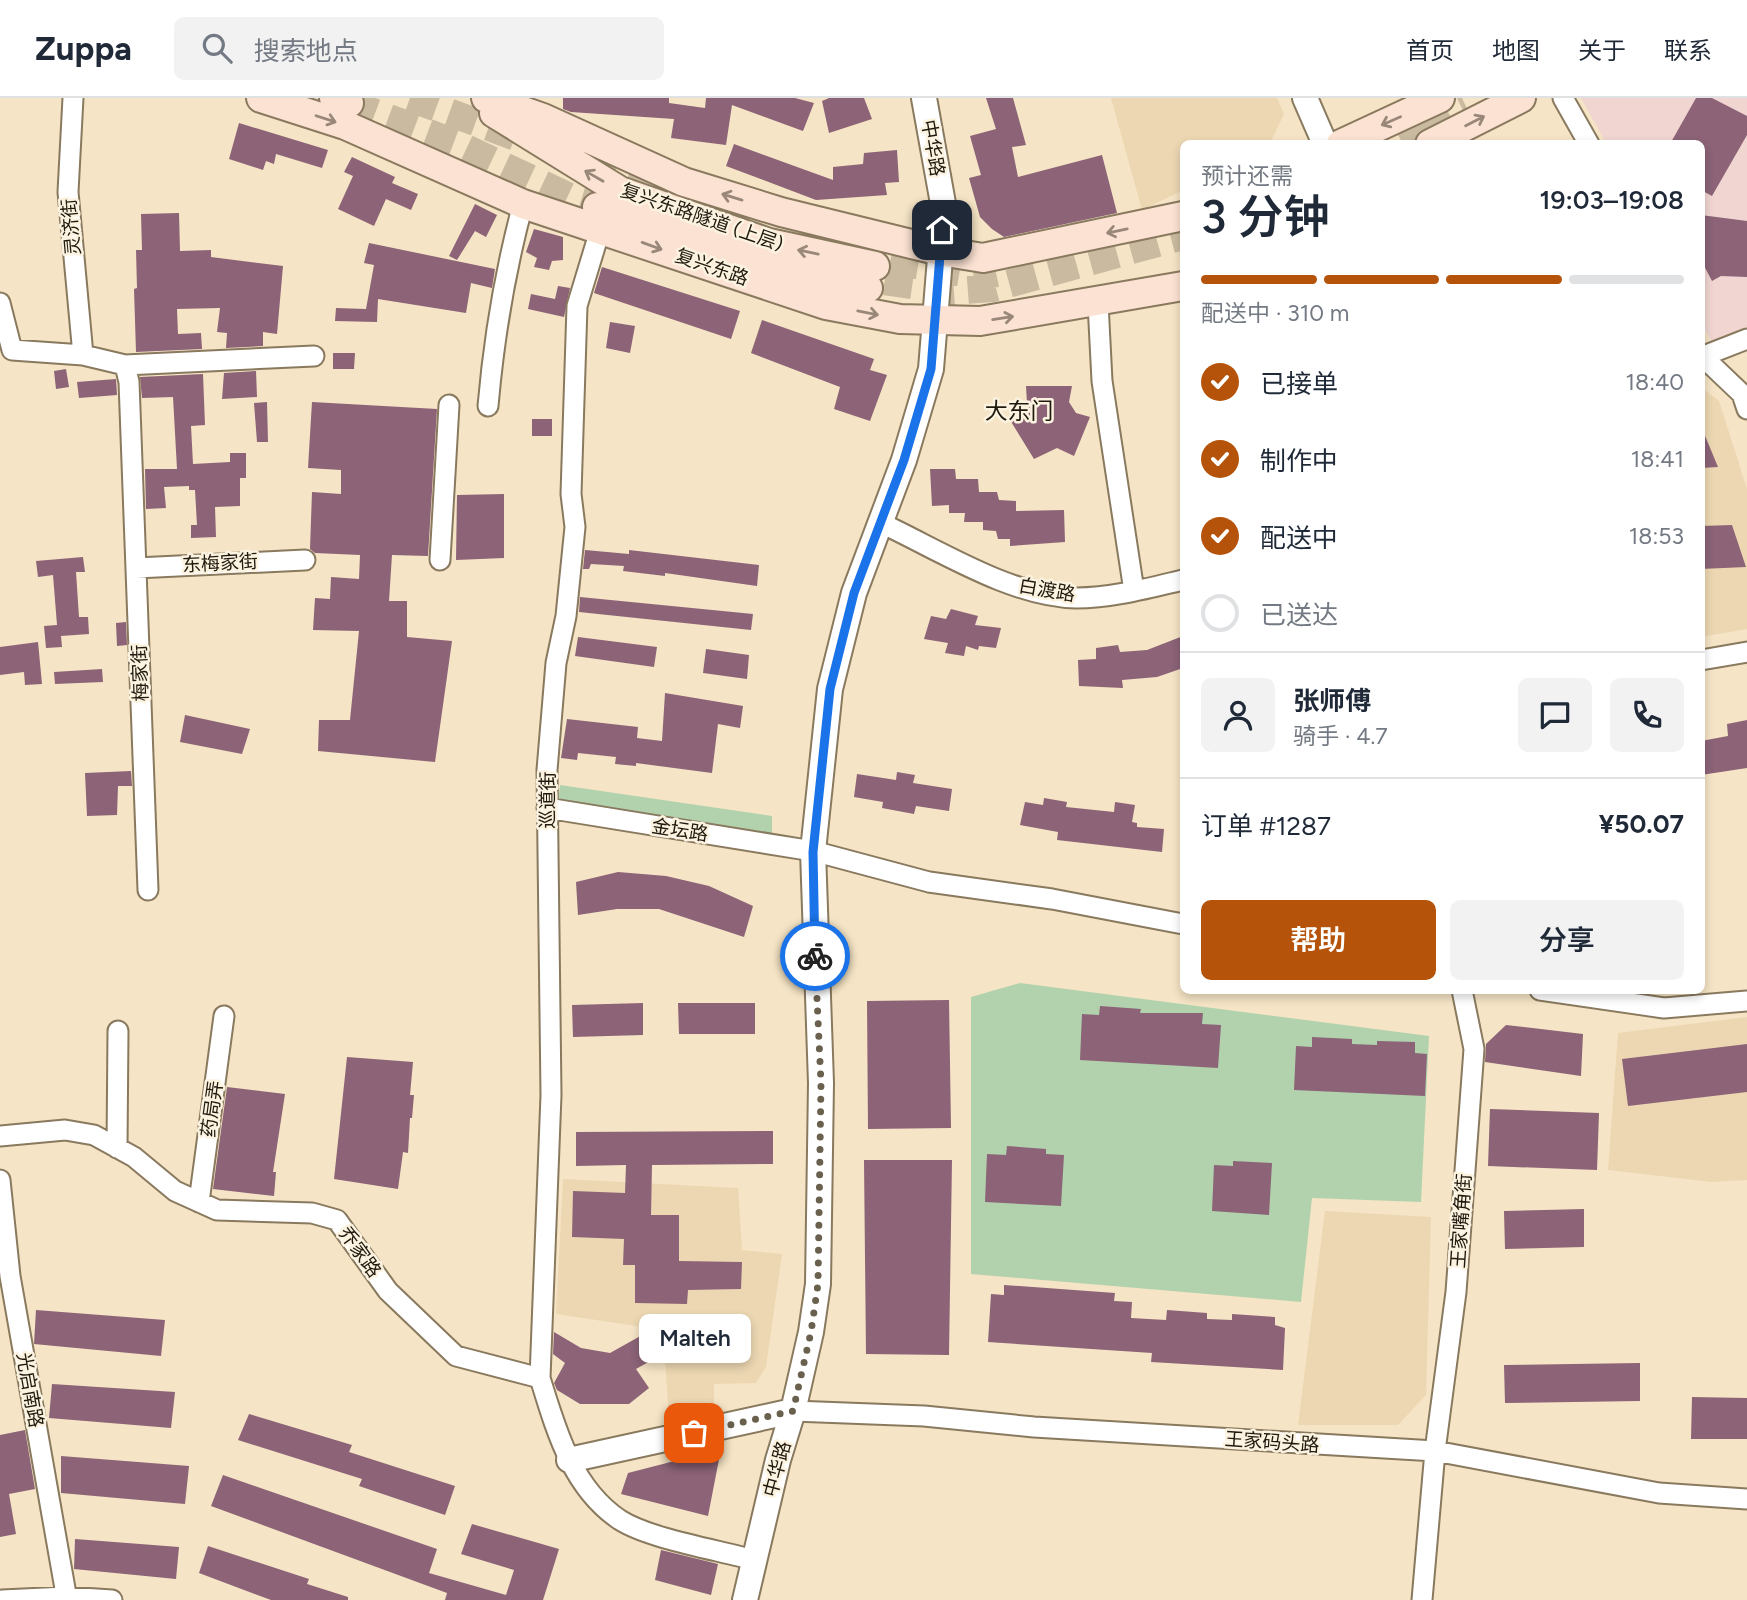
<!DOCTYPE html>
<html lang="zh">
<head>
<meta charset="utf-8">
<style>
  body { margin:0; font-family:Figtree,"Noto Sans SC",sans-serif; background:#f2f2f3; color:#1f2937; height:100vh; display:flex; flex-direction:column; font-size:26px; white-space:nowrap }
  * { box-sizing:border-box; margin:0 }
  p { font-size:23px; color:#747a83 }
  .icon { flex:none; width:38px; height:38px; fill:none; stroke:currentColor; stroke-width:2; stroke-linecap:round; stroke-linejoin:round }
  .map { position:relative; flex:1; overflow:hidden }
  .side { position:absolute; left:1180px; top:42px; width:525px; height:854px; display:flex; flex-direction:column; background:#fff; border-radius:10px; box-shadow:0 4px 10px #0003 }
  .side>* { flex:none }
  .pin { position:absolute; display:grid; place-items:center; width:60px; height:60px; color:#fff; margin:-30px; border-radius:14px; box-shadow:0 4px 10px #0006 }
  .courier { position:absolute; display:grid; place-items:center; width:70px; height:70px; margin:-35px; border:5px solid #1a73e8; border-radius:50%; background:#fff; color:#222; box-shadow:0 2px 9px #0007 }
  .bubble { position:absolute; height:49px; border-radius:10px; background:#fff; box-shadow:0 4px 10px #0003; font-size:23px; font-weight:600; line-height:49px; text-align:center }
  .head em { font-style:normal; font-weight:600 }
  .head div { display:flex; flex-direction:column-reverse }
  .head { display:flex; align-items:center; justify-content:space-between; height:119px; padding:0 21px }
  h1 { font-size:46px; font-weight:600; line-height:52px }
  .bar { display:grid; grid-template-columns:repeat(4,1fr); gap:10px 7px; align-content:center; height:84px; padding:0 21px }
  .bar i { height:9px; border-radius:5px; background:#e0e1e3 }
  .bar .on { background:#b45309 }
  .bar p { grid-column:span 4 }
  .line { display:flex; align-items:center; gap:18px; padding:0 21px; border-top:2px solid #e0e1e3 }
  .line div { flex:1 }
  .round { display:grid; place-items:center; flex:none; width:74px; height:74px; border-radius:10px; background:#f2f2f3 }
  ol { padding:0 21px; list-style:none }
  li { display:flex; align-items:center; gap:21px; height:77px }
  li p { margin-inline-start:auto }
  li .icon { padding:7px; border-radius:50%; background:#b45309; color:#fff; stroke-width:4 }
  li:last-child { color:#747a83 }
  li i { width:38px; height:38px; border:4px solid #e0e1e3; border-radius:50% }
  .primary-button { display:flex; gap:14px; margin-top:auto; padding:14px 21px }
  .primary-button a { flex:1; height:80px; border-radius:10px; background:#b45309; color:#fff; font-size:28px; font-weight:600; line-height:80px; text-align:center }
  .primary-button a+a { background:#f2f2f3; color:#1f2937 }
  header { display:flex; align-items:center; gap:42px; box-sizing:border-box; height:98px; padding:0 35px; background:#fff; border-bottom:2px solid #e0e1e3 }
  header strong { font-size:33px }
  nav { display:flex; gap:38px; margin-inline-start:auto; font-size:24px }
  .search { width:490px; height:63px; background:#f2f2f3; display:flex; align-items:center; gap:18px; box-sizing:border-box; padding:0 24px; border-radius:10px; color:#747a83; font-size:26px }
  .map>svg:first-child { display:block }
  .commercial { fill:#f0d5d1 }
  .built { fill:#ecd7b2 }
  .green { fill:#b2d2ae }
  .building { fill:#8c6377 }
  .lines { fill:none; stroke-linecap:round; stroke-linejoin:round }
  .secondary-tunnel { stroke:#cabba0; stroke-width:28; stroke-dasharray:28 14; stroke-linecap:butt }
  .minor-casing { stroke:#89795e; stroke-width:23 }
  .tertiary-casing { stroke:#89795e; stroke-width:28 }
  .secondary-casing { stroke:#89795e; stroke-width:32 }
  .minor { stroke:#fff; stroke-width:19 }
  .tertiary { stroke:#fff; stroke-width:24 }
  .secondary { stroke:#fce2d2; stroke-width:28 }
  .oneway { stroke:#99887a }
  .done { stroke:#6a604e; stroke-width:7; stroke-dasharray:0 12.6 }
  .route { stroke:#1a73e8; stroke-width:9 }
  .labels { text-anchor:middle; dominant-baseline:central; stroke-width:5; stroke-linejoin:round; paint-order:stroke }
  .street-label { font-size:19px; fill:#1f190e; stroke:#fcf2e0 }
  .quarter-label { font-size:23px; fill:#1f190e; stroke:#fcf2e0 }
</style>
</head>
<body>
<header>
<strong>Zuppa</strong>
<div class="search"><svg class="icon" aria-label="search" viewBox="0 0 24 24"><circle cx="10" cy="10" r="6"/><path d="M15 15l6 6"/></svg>搜索地点</div>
<nav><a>首页</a><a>地图</a><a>关于</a><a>联系</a></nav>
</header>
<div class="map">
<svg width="1747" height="1502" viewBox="0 0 1747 1502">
  <rect width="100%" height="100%" fill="#f5e4c5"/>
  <!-- commercial -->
  <path class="commercial" d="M1581,0H1747V229L1711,243L1701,224V46L1606,45Z"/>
  <!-- built -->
  <path class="built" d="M1111,0H1277L1284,16L1270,45L1183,46V92L1142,112Z
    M1701,289L1719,303L1747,391V531L1701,539Z
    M1747,919V1082L1712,1084L1608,1072L1618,935Z
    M563,1081L738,1090L742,1152L782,1156L766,1269L756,1285L714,1286V1317L669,1320L663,1232L556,1216Z
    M1325,1113L1431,1119L1426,1297L1398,1327H1298Z"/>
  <!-- green -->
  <path class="green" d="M560,687L772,718V739L558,704Z
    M1020,885L1429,938L1421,1104L1312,1100L1301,1204L971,1176V899Z"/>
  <!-- building -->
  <path class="building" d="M563,0H669V5L705,10L706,0H795L814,5L803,33L732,7L726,47L671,40L674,21L571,14L563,11Z
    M829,0H864L872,21L829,35L822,3Z
    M986,0H1013L1026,47L1012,49L1018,79L1102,57L1117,115L1004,139L992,131L980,119L969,80L981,77L970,38L996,31Z
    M1696,0H1712L1747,18V37L1712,98L1701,92V46H1670Z
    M239,25L328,52L322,70L276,56L274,66L266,63L263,72L229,61Z
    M734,46L833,82V69L863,66L864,55L897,52L899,84L885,85L887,97L816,102L726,68Z
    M352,59L395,79L392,85L418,96L411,112L386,101L374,128L338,111L353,78L344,74Z
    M475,106L497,117L486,139L475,133L457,162L449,158Z
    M179,115L180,153L211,152V159L283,168L277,236L263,234V248L226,250L227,235L217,234L220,210L177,211L178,236L201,235L202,251L136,254L134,191L137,190L136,152H142L141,116Z
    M1701,117L1747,123V179L1721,178L1712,183L1701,162Z
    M534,131L563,139V162L552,163L549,172L534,169L537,160L526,154Z
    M369,145L495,171L492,190L471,185L466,215L378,201L377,224L335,223L336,210L366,211L374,167L364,165Z
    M602,169L740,213L731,241L594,195Z
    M558,188L570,190L564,219L528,211L531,196L555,201Z
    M762,222L874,261L870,272L887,277L870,323L834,311L840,289L751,255Z
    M610,224L635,228L630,255L606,250Z
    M333,255H355L354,271H333Z
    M66,271L69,289L56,291L54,273Z
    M256,273L257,299L222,301L224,275Z
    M203,276L205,327L191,328L193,366L230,364V355H246V380H240V408L215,409L216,439L191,440V427H197L195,392H189V388L164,389L166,410L146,411L145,371H177L173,299L142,300L140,279Z
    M116,281L117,297L79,300L77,284Z
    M1026,288H1072L1069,304L1076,315L1090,319L1074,358L1057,350L1034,361L1010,322L1022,316L1027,305Z
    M267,304L268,344H257L254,305Z
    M312,304L437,311L428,458L392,457L389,503H407V539L452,543L435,664L318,653L319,622H350L359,533L313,532L315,500L330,501L331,479L359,481L360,457L315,455L310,451L312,394L341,396V372L308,370Z
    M532,321H552V338H532Z
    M1701,328L1718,369L1701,370Z
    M930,371H955L956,381H978L979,394H997L999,402L1016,403V413L1064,412L1065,444L1010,448V441H998L996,433L983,432V424H964L965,415H949V407L932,408Z
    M504,396V460L456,462L457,397Z
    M1732,427L1746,469L1701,471V428Z
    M585,452L629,456V452L759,467L757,488L665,475V478L623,473L624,468L591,466L589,471H583Z
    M83,459L85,474H76L79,519H88L89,536L61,538L62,549L46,550L44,528L57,527L53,477L38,479L36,463Z
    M580,499L753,516L751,532L579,514Z
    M951,511L978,518L975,527L1001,530L996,550L979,548L978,552L966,548L964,558L945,555L948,545L924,541L931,518L946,521Z
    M126,524L127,547L117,548L116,525Z
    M1183,538V570L1157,579L1122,582L1123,590L1079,588L1078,562L1096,561V550L1118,547L1120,554L1147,552Z
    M578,539L657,549L654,569L575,558Z
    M38,544L42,586L25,587L24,574L0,577V549Z
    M706,551L749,557L747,581L703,575Z
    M102,571L103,584L55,586L54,574Z
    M665,595L743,608L740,630L718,626L712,675L636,665V668L615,666L616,659L578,655L577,662L561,660L567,621L638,629L637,640L662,643Z
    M185,617L250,631L242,656L180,644Z
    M1747,622V670L1701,677V643L1728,638L1727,626Z
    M131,673L132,688H118L117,717L87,718L85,675Z
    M897,674L915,677L913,685L952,691L949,713L916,708L914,716L882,710L883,704L854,699L857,676L896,682Z
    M1044,700L1067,704L1066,709L1114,714L1115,704L1135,707L1132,724L1137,725V729L1164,731L1162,754L1057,742L1058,734L1020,727L1025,704L1043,707Z
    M618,774L666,778L709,788L753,808L744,839L659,811H617L578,817L576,784Z
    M949,902L951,1030L868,1031L867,903Z
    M643,905V937L573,939L572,907Z
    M678,905H755V936H679Z
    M1100,908L1141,911L1140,915H1203L1202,926L1221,927L1218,970L1080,962L1082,916L1099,917Z
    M1506,927L1583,936L1581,978L1485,964L1486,946Z
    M1312,939L1352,941V946L1377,947V943L1415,944V955L1427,956L1425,998L1294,992L1296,948L1312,949Z
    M1747,946V994L1628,1008L1622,961Z
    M347,959L413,964L410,997H414L412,1020H410L408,1055L403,1054L398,1091L334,1081Z
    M227,989L285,996L273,1074H276L274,1098L213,1091Z
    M1490,1011L1599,1015L1597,1072L1488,1068Z
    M773,1033V1066L652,1067L651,1117H679V1163L742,1164L741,1191L688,1192L687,1206L635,1205V1167H623L624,1141L572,1139L573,1093L625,1095L626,1067L576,1068V1034Z
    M1007,1048L1046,1051V1056L1064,1057L1061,1108L985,1104L987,1056L1006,1057Z
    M864,1062H952L949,1257L866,1256Z
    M1233,1063L1272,1065L1269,1117L1212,1113L1214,1067L1233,1068Z
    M1584,1111V1149L1505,1151L1504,1113Z
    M1004,1187L1115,1195L1114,1203L1132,1204L1131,1220L1166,1222L1167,1212L1207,1215V1221L1232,1222V1216L1275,1219V1227L1285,1230L1283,1272L1151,1264L1152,1255L988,1244L991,1196L1004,1197Z
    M36,1212L165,1222L161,1258L34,1246Z
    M554,1234L581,1250L610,1255L644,1236L652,1250L648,1252L652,1262L636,1271L649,1290L629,1306H580L557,1292L554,1285L565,1265L553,1256Z
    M1640,1265V1303L1505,1305L1504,1267Z
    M52,1286L175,1294L171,1330L49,1320Z
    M1692,1299L1747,1300V1341H1691Z
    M249,1316L352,1347L349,1354L455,1388L445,1417L359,1388L362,1381L238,1342Z
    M25,1332L35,1391L9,1396L16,1436L0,1439V1337Z
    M721,1351L708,1418L621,1396L628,1375Z
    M61,1358L189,1368L185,1406L61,1395Z
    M223,1377L437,1451L429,1475L506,1497L514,1472L461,1456L472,1426L559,1451L543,1502H445L447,1495L211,1408Z
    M75,1441L179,1449L176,1481L74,1471Z
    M208,1448L309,1481L307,1486L348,1499V1502H271L199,1475Z
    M661,1452L718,1466L711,1497L655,1482Z"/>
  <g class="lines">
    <!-- secondary-tunnel -->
    <path class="secondary-tunnel" d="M410,0L527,43
      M349,5L455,45L576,102L618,115
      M1420,20L1462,0
      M1403,46L1450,21
      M588,66L705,108
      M849,156L983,178L996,175
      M843,177L953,193L993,190L1183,138"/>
    <!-- minor casing -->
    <g class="minor-casing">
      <path id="minor" d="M73,0L68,94L83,257
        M1563,0L1589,46
        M0,205L12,252L83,257L125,267L314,258
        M1098,205L1102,283L1134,493
        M1701,257L1742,296L1747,311
        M1701,259L1747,241
        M125,267L129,284L148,792
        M488,308C494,239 505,173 523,106
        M881,425C939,452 1012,499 1076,500C1112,500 1149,490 1183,482
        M440,462L449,307
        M136,470L305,462
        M1701,562L1747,554
        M547,710L813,753L929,784L1052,801L1183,826
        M1540,892L1664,910L1747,903
        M0,1038L65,1032L94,1037L134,1059L175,1093L217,1112L312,1115L337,1122L388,1193L456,1258L540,1280C556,1332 572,1390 620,1422C650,1441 718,1452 754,1462
        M117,1050L118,933
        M0,1082L10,1178L67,1502
        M199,1104L224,918
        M540,1280L551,997L547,672L556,565L566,518L575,429L571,396L577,208L601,129
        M793,1313L924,1318L1034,1329L1435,1353L1659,1395L1747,1401
        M2,1502L66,1499L112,1502
        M1422,1502L1435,1353L1456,1194L1474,951L1462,892"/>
    </g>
    <!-- tertiary casing -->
    <g class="tertiary-casing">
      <path id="tertiary" d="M1305,0L1325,46
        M569,1362L793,1313
        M745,1502L778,1362L793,1313L811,1234L818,1186L821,985L813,753L830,591L854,495L904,362L931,271L944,111L924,0"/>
    </g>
    <!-- secondary casing -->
    <g class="secondary-casing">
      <path id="secondary" d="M261,0L345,27L523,106L826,207L900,221L980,223L1183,188
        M334,0L349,5
        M486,0L543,20L684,84L781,114L940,153L983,160L1183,118
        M494,15L620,93L769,145L875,168
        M1341,46L1440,0
        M1430,46L1521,0
        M597,109L785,171L868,190"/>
    </g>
    <!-- minor -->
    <use href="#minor" class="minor"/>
    <!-- tertiary -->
    <use href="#tertiary" class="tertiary"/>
    <!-- secondary -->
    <use href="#secondary" class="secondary"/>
  </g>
  <!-- one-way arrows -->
  <defs><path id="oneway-shaft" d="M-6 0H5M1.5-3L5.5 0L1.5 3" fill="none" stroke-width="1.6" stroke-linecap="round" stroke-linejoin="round" transform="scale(1.75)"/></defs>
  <g class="oneway">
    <use href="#oneway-shaft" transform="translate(326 21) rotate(18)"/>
    <use href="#oneway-shaft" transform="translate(1391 23) rotate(156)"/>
    <use href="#oneway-shaft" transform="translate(1475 23) rotate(-27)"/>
    <use href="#oneway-shaft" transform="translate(594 78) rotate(-150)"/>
    <use href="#oneway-shaft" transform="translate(732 99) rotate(-163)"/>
    <use href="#oneway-shaft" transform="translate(1117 133) rotate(168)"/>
    <use href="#oneway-shaft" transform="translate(652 148) rotate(20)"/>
    <use href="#oneway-shaft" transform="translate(808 154) rotate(-168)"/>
    <use href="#oneway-shaft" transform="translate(868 215) rotate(11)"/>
    <use href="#oneway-shaft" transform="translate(1003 220) rotate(-9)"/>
  </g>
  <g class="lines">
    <!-- done -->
    <path class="done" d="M694,1335L793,1313L811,1234L818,1186L821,985L815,858"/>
    <!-- route -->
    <path class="route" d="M815,858L813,754L830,591L854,495L904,362L931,271L942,132"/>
  </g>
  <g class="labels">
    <!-- street labels -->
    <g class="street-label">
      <text transform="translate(933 50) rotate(80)">中华路</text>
      <text transform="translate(702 119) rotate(19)">复兴东路隧道 (上层)</text>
      <text transform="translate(71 129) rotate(-95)">灵济街</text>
      <text transform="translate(712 169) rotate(19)">复兴东路</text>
      <text transform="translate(220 465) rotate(-3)">东梅家街</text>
      <text transform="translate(1047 492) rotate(10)">白渡路</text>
      <text transform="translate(140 575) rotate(-92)">梅家街</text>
      <text transform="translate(547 702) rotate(-90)">巡道街</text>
      <text transform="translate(680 732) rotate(9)">金坛路</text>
      <text transform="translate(212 1011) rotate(-82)">药局弄</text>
      <text transform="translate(1461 1123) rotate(-86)">王家嘴角街</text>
      <text transform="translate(360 1154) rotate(54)">乔家路</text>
      <text transform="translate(30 1292) rotate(80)">光启南路</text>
      <text transform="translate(1272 1344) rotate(4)">王家码头路</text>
      <text transform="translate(777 1371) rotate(-75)">中华路</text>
    </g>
    <!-- quarter labels -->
    <g class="quarter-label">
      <text x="1019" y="313">大东门</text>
    </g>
  </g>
</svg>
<div class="pin" style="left:694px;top:1335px;background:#ea580c"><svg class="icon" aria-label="bag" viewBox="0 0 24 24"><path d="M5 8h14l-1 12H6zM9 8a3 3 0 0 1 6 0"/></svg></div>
<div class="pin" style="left:942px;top:132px;background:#1f2937"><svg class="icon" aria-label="home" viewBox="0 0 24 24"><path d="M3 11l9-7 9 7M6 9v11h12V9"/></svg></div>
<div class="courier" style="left:815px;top:858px"><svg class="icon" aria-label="bike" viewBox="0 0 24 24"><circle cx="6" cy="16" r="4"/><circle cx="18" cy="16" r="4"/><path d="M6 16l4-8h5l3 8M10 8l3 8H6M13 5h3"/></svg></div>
<div class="bubble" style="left:639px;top:1216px;width:112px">Malteh</div>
<section class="side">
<div class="head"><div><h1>3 分钟</h1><p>预计还需</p></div><em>19:03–19:08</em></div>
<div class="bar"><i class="on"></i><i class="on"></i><i class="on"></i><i></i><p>配送中 · 310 m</p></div>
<ol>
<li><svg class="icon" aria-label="check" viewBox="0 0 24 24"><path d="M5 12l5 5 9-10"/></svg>已接单<p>18:40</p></li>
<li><svg class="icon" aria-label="check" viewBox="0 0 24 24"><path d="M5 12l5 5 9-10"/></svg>制作中<p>18:41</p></li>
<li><svg class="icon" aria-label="check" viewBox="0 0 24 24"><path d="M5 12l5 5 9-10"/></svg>配送中<p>18:53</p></li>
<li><i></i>已送达</li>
</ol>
<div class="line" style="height:126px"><a class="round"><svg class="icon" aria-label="person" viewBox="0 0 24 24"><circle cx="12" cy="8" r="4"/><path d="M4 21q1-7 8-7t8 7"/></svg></a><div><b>张师傅</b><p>骑手 · 4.7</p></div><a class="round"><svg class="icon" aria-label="chat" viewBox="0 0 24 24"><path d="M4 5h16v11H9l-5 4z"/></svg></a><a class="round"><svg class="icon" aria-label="phone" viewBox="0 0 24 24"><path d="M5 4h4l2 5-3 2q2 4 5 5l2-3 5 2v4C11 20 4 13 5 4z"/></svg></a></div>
<div class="line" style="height:91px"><div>订单 #1287</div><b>¥50.07</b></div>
<div class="primary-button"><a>帮助</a><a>分享</a></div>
</section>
</div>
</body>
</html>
